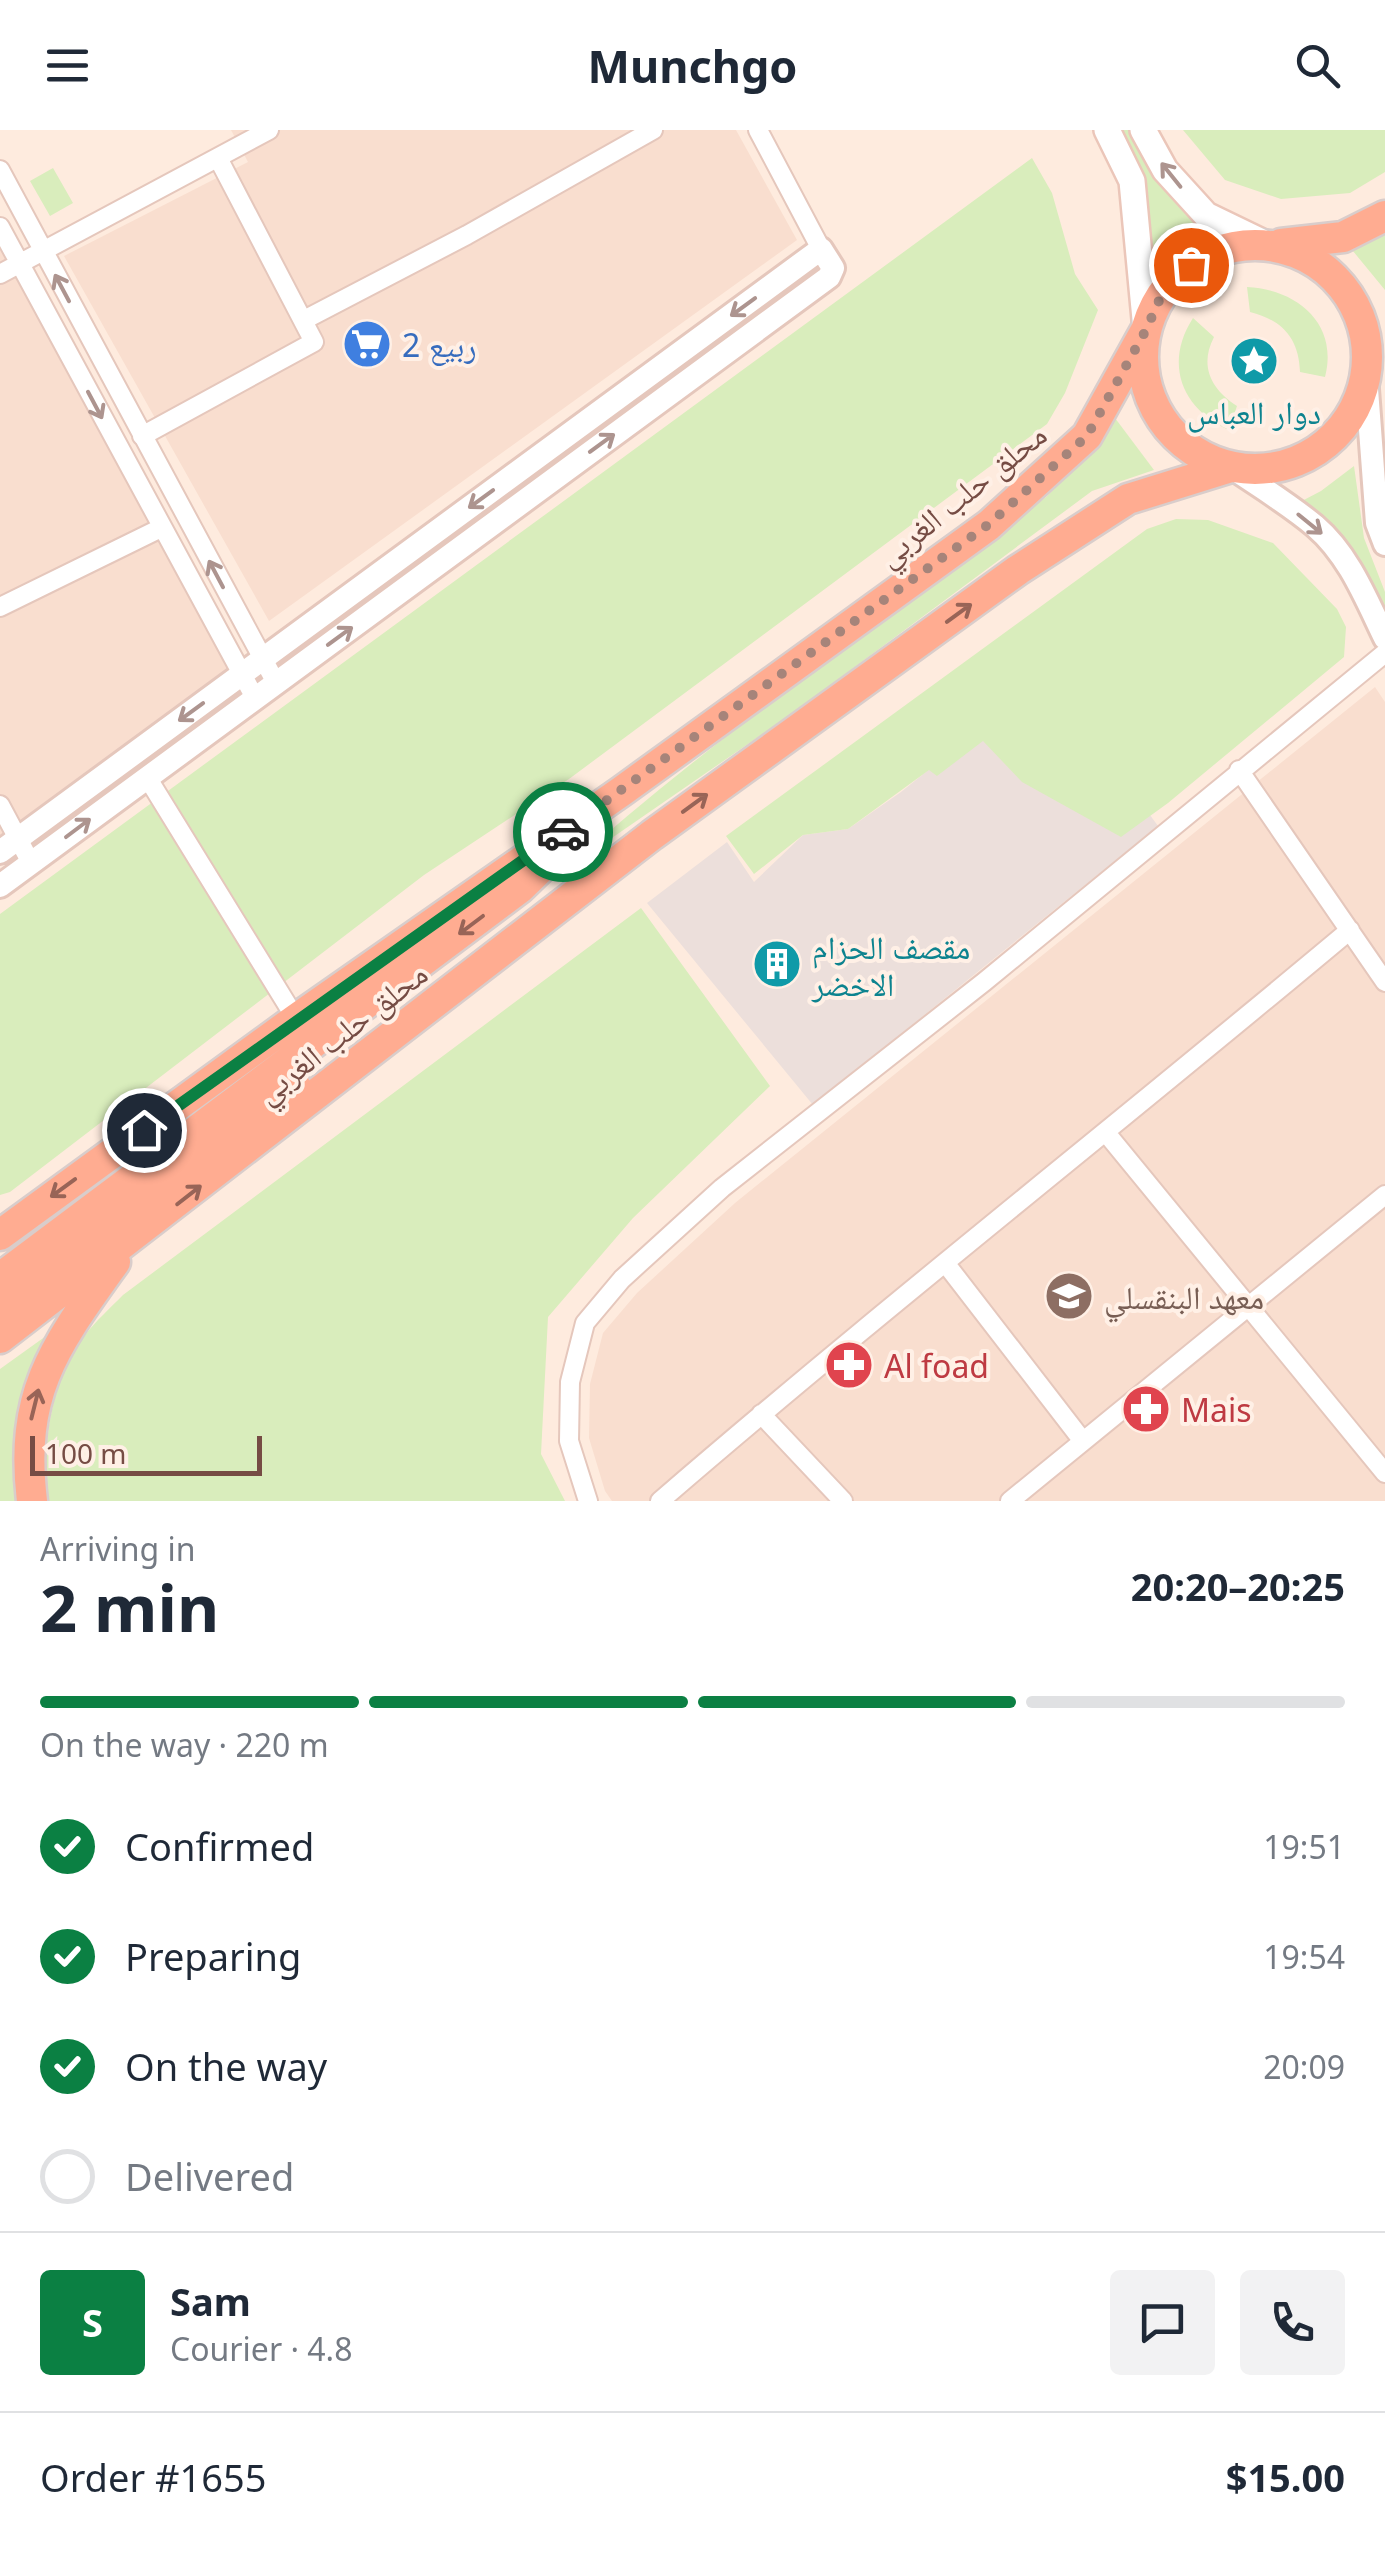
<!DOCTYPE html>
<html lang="en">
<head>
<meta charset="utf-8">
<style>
  body { margin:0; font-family:"Noto Sans","Noto Naskh Arabic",sans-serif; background:#f2f2f3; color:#1f2937; height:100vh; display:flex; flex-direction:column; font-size:38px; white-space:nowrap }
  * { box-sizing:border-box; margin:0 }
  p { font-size:32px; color:#747a83 }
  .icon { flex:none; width:55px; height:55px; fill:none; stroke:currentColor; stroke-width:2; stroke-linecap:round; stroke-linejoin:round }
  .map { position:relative; height:1371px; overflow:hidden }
  .side { display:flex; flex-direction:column; background:#fff; flex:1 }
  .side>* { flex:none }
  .scale { position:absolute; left:30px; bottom:25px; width:232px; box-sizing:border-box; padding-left:10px; border:5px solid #764c44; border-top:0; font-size:28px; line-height:35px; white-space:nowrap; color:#764c44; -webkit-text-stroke:8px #fff0e6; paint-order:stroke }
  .pin { position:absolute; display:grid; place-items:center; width:85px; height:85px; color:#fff; margin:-42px; border:5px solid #fff; border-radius:50%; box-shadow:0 2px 10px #0007 }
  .courier { position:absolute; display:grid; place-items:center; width:100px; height:100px; margin:-50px; border:8px solid #0b8043; border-radius:50%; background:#fff; color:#222; box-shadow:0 2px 12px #0007 }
  .summary em { font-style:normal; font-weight:700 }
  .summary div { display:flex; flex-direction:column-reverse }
  .summary { display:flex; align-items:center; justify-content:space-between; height:170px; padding:0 40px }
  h1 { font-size:65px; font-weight:700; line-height:75px }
  .bar { display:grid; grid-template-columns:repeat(4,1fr); gap:15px 10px; align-content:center; height:120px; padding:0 40px }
  .bar i { height:12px; border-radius:8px; background:#e0e1e3 }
  .bar .current { background:#0b8043 }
  .bar p { grid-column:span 4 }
  .line { display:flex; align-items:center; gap:25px; padding:0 40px; border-top:2px solid #e0e1e3 }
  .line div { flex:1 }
  .round { display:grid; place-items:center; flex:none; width:105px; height:105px; border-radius:10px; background:#f2f2f3 }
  ol { padding:0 40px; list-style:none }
  li { display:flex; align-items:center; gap:30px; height:110px }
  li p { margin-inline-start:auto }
  li .icon { padding:10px; border-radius:50%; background:#0b8043; color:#fff; stroke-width:4 }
  li:last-child { color:#747a83 }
  li i { width:55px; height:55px; border:5px solid #e0e1e3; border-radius:50% }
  header { display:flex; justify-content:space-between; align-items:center; height:130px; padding:0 40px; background:#fff; font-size:45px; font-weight:700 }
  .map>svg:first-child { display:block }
  .residential { fill:#f9decf }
  .industrial { fill:#ecdfdb }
  .green { fill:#d9edbc }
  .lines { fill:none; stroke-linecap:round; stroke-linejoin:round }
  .minor-casing { stroke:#e5c7bc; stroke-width:22 }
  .tertiary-casing { stroke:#e5c7bc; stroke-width:28 }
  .secondary-casing { stroke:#ebc6b9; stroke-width:30 }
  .trunk-casing { stroke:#d9cdcb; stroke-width:35 }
  .minor { stroke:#fff; stroke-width:18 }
  .tertiary { stroke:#fff; stroke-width:22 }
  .secondary { stroke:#fff; stroke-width:25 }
  .trunk { stroke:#ffac91; stroke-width:30 }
  .oneway { stroke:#ad948f }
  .oneway2 { stroke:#986457 }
  .done { stroke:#a6847a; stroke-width:10; stroke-dasharray:0 18 }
  .route { stroke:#0b8043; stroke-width:12 }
  .labels { text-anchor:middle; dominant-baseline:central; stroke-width:8; stroke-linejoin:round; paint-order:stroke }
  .shop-label { font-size:32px; fill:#366cbe; stroke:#fff0e6; text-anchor:start }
  .culture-label { font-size:32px; fill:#0d838f; stroke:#fff0e6 }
  .street-label { font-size:32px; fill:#764c44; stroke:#fff0e6 }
  .education-label { font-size:32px; fill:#785e54; stroke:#fff0e6; text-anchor:start }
  .health-label { font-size:32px; fill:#be3a42; stroke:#fff0e6; text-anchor:start }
</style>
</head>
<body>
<header><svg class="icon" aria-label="menu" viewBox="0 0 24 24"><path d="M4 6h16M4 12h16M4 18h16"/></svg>Munchgo<svg class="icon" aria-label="search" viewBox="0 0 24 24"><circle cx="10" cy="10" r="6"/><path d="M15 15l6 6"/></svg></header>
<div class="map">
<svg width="1385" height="1371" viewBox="0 0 1385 1371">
  <rect width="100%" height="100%" fill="#feebde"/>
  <!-- residential -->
  <path class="residential" d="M231,0H736L797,110L269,491L64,126L248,32Z
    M0,112L239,546L0,715Z
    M1375,557L1385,572V1371H612L605,1361L589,1308L590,1254L603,1203L637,1163L735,1073Z"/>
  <!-- industrial -->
  <path class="industrial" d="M1019,505L1158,696L813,975L647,773L727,712L754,752L803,705L848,699L901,662L983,596Z"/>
  <!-- green -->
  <path class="green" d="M1121,0H1131L1203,91L1150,123L1142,57Z
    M1183,0H1385V42L1350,63L1281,69L1225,50Z
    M1032,28L1052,63L1075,144L1098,180L1065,263L1047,294L569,649L424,745L10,1062L0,1065V784Z
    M53,38L73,73L50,86L30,51Z
    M1385,104V160L1348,115Z
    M1247,157C1296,159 1339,193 1325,247L1300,242C1299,208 1282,190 1250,182Z
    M1193,188L1214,207C1199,236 1211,259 1237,276L1229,300C1181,279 1164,233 1193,188Z
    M1112,284L1154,340L1092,361L790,585L564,741C715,605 884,491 1046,367L1074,339Z
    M1354,336L1364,408L1385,462V481C1363,436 1340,402 1300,372L1321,361Z
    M1176,389L1208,390L1273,413L1337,479L1346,497L1344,527L1168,673L1121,707L1022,652L983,611L937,646L929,640L848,699L803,705L754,744L726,706L1147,399Z
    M641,778L770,956L633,1088L548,1187L541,1324L565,1371H45C44,1314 49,1252 85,1205C96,1191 110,1178 123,1165Z
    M46,1206C25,1265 8,1307 20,1371H0V1239Z"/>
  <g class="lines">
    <!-- minor casing -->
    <g class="minor-casing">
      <path id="minor" d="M758,0L821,119
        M0,40L276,553
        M0,97L255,568
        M0,144L269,0
        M304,190L467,105L653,0
        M142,306L314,212L218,28
        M0,477L161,398
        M1239,640L1385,852
        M147,647L296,889
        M0,675L31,733
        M1107,1004L1385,1343
        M946,1134L1082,1310
        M761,1284L843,1371
        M588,1371L569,1311L570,1252L585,1193L622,1149L722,1058L984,852L1385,523
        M660,1371C886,1176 1121,992 1350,800
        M1010,1371L1385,1065"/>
    </g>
    <!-- tertiary casing -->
    <g class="tertiary-casing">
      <path id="tertiary" d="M1366,246L1377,393L1385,414
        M1231,337C1259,356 1289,374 1315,396C1349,425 1366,469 1385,508
        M0,722L821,119L833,138L829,147L0,756"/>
    </g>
    <!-- secondary casing -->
    <g class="secondary-casing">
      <path id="secondary" d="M1107,0L1132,51L1146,200
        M1143,0L1165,40L1206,85L1268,115"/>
    </g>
    <!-- trunk casing -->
    <g class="trunk-casing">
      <path id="trunk" d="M1281,114L1343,107L1385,86
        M1143 227a112 112 0 1 1 224 0a112 112 0 1 1-224 0Z
        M0,1105L296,889L622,661L989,395L1087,306L1146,200
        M0,1148L520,758L551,728
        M0,1174L296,957
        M0,1208L652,705L1018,440L1128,369L1231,337
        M32,1371C19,1262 55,1216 115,1132"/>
    </g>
    <!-- minor -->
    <use href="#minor" class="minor"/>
    <!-- tertiary -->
    <use href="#tertiary" class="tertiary"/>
    <!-- secondary -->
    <use href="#secondary" class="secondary"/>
    <!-- trunk -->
    <use href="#trunk" class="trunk"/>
  </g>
  <!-- one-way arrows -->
  <defs><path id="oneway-shaft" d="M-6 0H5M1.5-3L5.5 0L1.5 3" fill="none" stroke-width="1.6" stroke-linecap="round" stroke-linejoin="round" transform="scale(2.5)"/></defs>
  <g class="oneway">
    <use href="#oneway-shaft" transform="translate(1171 45) rotate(-129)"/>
    <use href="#oneway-shaft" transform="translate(62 158) rotate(-118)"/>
    <use href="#oneway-shaft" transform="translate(743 177) rotate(144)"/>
    <use href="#oneway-shaft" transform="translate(95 275) rotate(62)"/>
    <use href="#oneway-shaft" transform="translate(602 313) rotate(-36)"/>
    <use href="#oneway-shaft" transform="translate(481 369) rotate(144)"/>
    <use href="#oneway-shaft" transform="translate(1310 394) rotate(39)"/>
    <use href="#oneway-shaft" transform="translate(216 444) rotate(-118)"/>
    <use href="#oneway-shaft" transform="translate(340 506) rotate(-36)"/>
    <use href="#oneway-shaft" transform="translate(191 582) rotate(144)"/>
    <use href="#oneway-shaft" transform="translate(78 698) rotate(-37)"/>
  </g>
  <g class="oneway2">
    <use href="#oneway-shaft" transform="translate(959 483) rotate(-36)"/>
    <use href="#oneway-shaft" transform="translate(695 673) rotate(-36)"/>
    <use href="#oneway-shaft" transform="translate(471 795) rotate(143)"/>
    <use href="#oneway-shaft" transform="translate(63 1058) rotate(144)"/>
    <use href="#oneway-shaft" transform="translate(189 1065) rotate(-38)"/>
    <use href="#oneway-shaft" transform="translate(35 1274) rotate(-76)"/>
  </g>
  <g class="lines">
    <!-- done -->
    <path class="done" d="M563,702L989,394L1087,306L1146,200L1162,164L1191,135"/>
    <!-- route -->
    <path class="route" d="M144,1000L563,702"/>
  </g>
  <!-- icons -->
  <defs>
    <g id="supermarket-disc" transform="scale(2.5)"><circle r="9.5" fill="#3f7fe0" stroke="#fff0e6"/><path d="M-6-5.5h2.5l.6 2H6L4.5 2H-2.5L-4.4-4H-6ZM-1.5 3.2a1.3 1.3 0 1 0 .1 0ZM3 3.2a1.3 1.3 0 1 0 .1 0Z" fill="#fff"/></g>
    <g id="sight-disc" transform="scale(2.5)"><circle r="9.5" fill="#0f9aa8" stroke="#fff0e6"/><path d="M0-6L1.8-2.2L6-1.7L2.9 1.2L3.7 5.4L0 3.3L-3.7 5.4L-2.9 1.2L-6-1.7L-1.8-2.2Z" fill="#fff"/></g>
    <g id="building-disc" transform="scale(2.5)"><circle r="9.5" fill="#0f9aa8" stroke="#fff0e6"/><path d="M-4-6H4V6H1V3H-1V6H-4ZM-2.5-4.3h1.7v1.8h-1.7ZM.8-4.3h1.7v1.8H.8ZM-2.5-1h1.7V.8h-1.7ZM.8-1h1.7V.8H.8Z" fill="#fff"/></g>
    <g id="school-disc" transform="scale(2.5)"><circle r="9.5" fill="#8d6e63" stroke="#fff0e6"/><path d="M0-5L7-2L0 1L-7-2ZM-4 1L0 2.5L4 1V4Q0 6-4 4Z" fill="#fff"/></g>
    <g id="pharmacy-disc" transform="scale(2.5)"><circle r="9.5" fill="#e0444e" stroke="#fff0e6"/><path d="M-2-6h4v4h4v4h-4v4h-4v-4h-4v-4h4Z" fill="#fff"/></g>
  </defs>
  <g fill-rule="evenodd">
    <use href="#supermarket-disc" x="367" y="214"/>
    <use href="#sight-disc" x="1254" y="231"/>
    <use href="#building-disc" x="777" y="834"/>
    <use href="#school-disc" x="1069" y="1166"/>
    <use href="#pharmacy-disc" x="849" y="1235"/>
    <use href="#pharmacy-disc" x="1146" y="1279"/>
  </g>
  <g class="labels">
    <!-- shop labels -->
    <g class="shop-label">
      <text x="402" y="214">ربيع 2</text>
    </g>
    <!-- culture labels -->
    <g class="culture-label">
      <text x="1254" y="281">دوار العباس</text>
      <text x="812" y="816" text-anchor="start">مقصف الحزام<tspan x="812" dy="37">الاخضر</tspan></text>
    </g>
    <!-- street labels -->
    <g class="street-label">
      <text transform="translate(961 364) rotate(-39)">محلق حلب الغربي</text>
      <text transform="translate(341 902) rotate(-38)">محلق حلب الغربي</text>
    </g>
    <!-- education labels -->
    <g class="education-label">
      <text x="1104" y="1166">معهد البنقسلي</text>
    </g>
    <!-- health labels -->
    <g class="health-label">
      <text x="884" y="1235">Al foad</text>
      <text x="1181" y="1279">Mais</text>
    </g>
  </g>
</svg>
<div class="scale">100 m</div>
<div class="pin" style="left:1191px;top:135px;background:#ea580c"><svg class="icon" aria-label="bag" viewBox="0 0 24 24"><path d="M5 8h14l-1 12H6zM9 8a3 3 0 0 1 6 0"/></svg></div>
<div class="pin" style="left:144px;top:1000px;background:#1f2937"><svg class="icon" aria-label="home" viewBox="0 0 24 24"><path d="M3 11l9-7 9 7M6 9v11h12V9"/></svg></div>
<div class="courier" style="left:563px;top:702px"><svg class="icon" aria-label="car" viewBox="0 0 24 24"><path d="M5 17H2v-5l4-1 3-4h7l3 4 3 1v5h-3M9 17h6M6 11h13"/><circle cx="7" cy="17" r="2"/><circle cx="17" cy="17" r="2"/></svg></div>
</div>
<section class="side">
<div class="summary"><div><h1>2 min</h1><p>Arriving in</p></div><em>20:20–20:25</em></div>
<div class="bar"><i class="current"></i><i class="current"></i><i class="current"></i><i></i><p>On the way · 220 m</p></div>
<ol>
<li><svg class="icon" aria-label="check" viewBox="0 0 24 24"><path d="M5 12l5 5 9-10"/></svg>Confirmed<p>19:51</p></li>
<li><svg class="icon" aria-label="check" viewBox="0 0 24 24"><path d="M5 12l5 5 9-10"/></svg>Preparing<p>19:54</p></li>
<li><svg class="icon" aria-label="check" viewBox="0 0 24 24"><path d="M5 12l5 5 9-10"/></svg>On the way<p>20:09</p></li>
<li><i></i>Delivered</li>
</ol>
<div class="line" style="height:180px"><b class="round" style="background:#0b8043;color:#fff">S</b><div><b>Sam</b><p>Courier · 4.8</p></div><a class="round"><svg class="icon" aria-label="chat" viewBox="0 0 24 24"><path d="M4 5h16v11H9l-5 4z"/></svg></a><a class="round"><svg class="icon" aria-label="phone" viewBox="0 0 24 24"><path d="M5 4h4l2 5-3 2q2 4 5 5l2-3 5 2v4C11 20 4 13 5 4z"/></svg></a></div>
<div class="line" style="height:130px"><div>Order #1655</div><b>$15.00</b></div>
</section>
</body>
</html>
